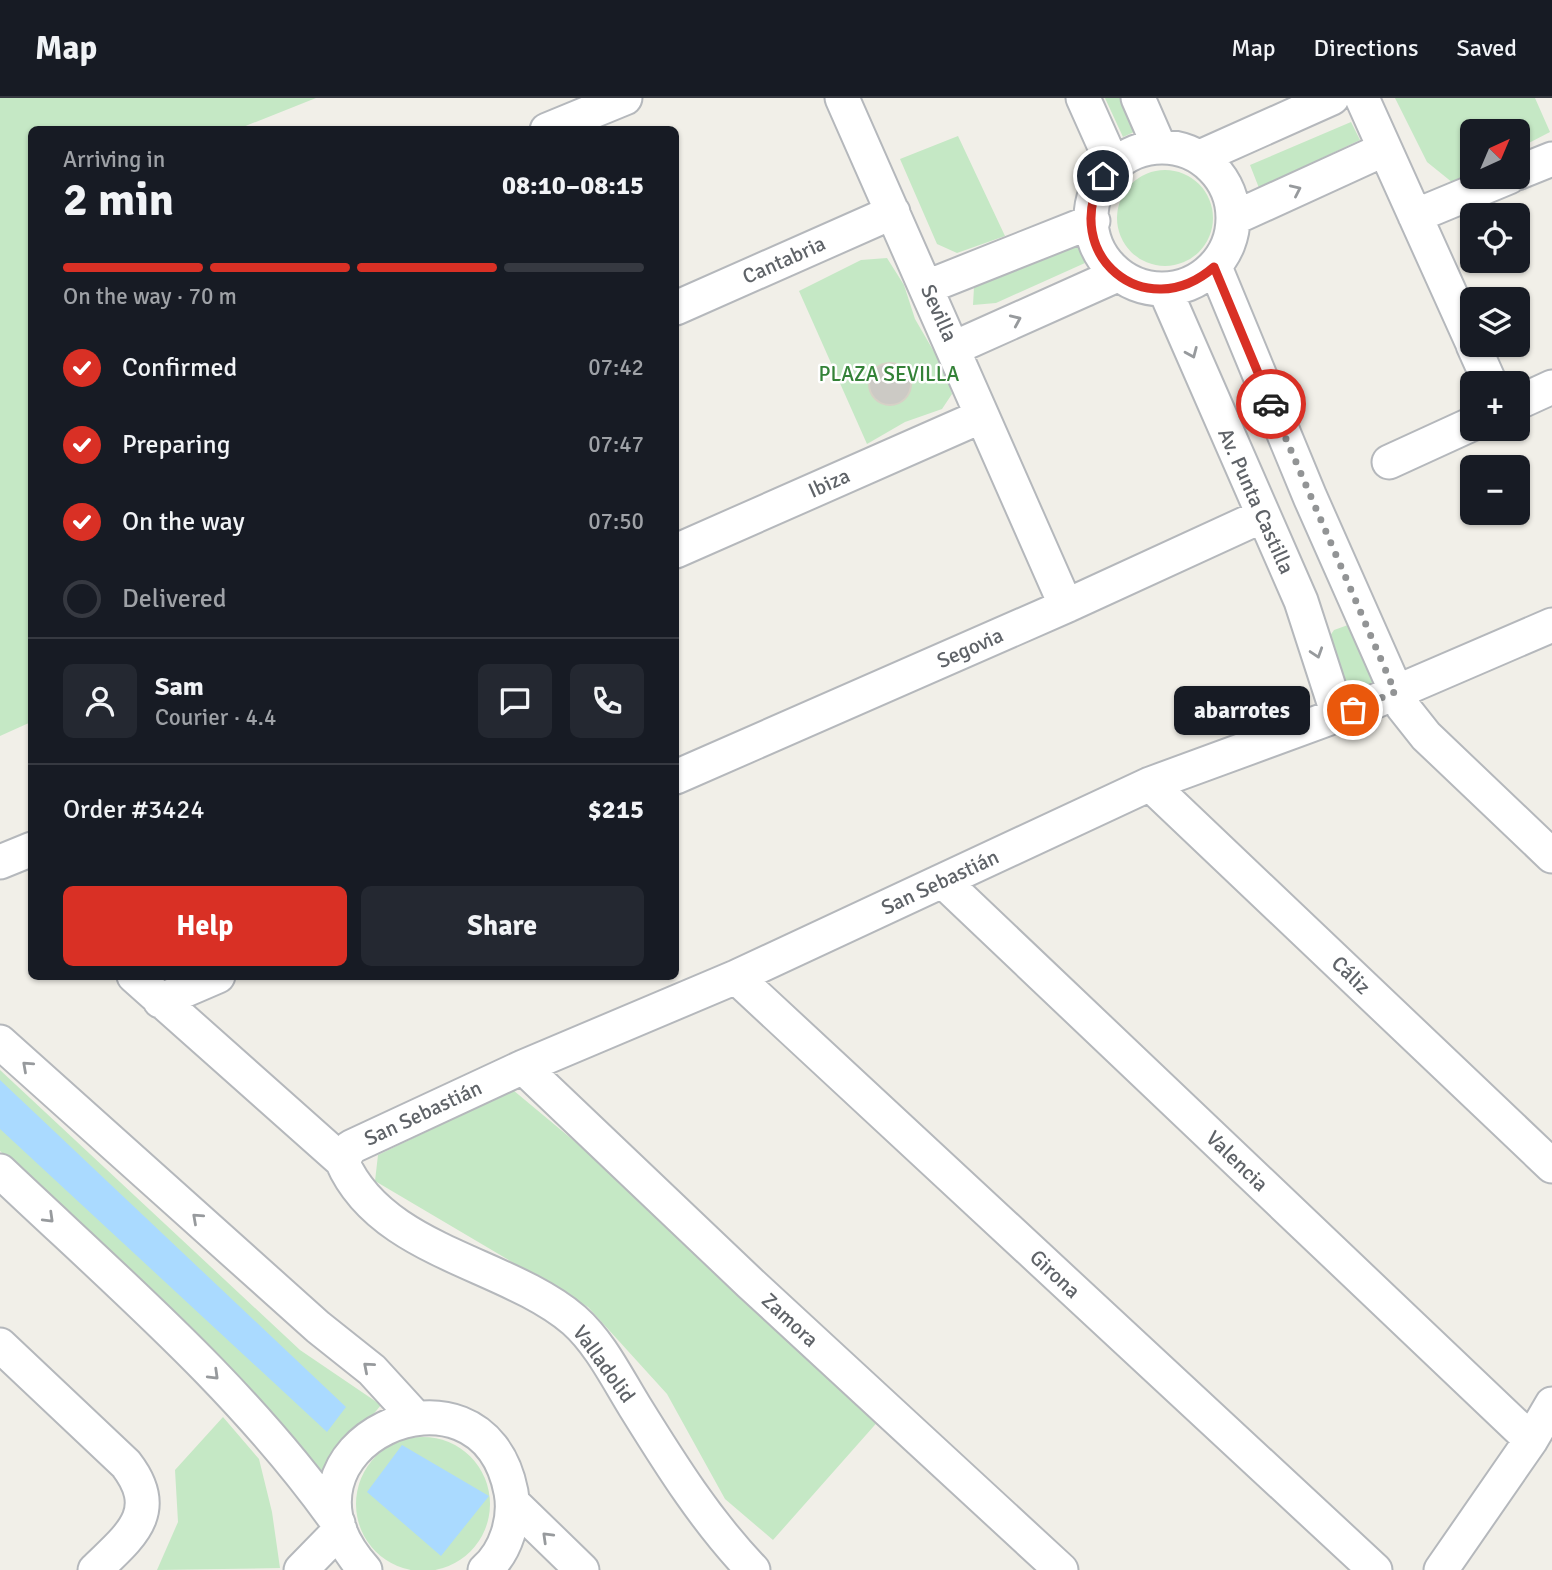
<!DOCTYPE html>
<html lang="en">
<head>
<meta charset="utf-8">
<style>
  body { margin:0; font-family:Signika,sans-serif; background:#242831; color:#f1f3f6; height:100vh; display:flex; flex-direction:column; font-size:26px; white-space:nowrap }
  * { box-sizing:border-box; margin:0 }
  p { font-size:23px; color:#9ea1a6 }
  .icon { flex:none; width:38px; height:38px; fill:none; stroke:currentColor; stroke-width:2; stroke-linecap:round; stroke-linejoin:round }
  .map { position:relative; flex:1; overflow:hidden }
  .side { position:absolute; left:28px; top:28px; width:651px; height:854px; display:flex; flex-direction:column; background:#171b24; border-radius:10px; box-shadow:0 2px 5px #0004 }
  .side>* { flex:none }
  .needle { width:46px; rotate:44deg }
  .buttons { position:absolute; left:1460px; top:21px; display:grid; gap:14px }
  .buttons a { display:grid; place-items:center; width:70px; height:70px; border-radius:10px; background:#171b24; box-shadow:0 2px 5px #0004; font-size:35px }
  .pin { position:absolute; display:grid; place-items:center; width:60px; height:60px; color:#fff; margin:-30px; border:4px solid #fff; border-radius:50%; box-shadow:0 2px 7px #0007 }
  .courier { position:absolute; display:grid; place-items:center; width:70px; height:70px; margin:-35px; border:5px solid #d93025; border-radius:50%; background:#fff; color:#222; box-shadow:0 2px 9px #0007 }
  .bubble { position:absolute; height:49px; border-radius:10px; background:#171b24; box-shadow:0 2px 5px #0004; font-size:23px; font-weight:700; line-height:49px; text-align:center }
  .headline em { font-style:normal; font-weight:700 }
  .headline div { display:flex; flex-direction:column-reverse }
  .headline { display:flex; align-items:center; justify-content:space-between; height:119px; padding:0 35px }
  h1 { font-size:46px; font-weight:700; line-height:52px }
  .bar { display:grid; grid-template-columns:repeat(4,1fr); gap:10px 7px; align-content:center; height:84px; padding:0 35px }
  .bar i { height:9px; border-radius:5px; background:#363941 }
  .bar .selected { background:#d93025 }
  .bar p { grid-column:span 4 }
  .line { display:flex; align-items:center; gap:18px; padding:0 35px; border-top:2px solid #363941 }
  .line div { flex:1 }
  .round { display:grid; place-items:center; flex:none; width:74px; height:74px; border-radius:10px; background:#242831 }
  ol { padding:0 35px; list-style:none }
  li { display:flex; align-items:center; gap:21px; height:77px }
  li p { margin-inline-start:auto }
  li .icon { padding:7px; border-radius:50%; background:#d93025; color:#fff; stroke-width:4 }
  li:last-child { color:#9ea1a6 }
  li i { width:38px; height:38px; border:4px solid #363941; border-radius:50% }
  .cta { display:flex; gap:14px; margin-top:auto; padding:14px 35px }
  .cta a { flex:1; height:80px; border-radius:10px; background:#d93025; color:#fff; font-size:28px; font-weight:700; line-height:80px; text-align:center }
  .cta a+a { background:#242831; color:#f1f3f6 }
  header { display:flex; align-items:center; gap:42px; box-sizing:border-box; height:98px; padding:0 35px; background:#171b24; border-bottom:2px solid #363941 }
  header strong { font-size:33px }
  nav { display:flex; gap:38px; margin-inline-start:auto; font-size:24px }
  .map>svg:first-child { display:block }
  .green { fill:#c5e8c5 }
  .water { fill:#aadaff }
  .building { fill:#cccac5; stroke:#d6d1c6; stroke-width:2 }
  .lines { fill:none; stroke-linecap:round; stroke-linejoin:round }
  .minor-casing { stroke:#b5b8bc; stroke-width:37 }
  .minor { stroke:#fff; stroke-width:33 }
  .oneway { stroke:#979a9d }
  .done { stroke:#929495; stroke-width:7; stroke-dasharray:0 12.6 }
  .route { stroke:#d93025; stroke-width:9 }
  .labels { text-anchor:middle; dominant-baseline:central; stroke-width:5; stroke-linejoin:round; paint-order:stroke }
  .street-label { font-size:21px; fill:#5f6368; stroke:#fff }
  .park-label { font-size:21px; fill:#348238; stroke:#fff }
</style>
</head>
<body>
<header>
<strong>Map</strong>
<nav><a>Map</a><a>Directions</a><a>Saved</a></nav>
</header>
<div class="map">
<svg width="1552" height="1472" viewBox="0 0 1552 1472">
  <rect width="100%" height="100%" fill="#f1efe8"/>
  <!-- green -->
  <path class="green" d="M0,0H316L238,31L32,32V117L29,119L32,126L31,624L0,638Z
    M1105,0H1120L1134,34L1123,39Z
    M1395,0H1535L1550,34L1517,51V33H1472V75L1453,85L1427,64Z
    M1351,24L1360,42L1259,90L1250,67Z
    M958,38L1005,138L957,155L937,146L900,61Z
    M1117 120a48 48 0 1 1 96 0a48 48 0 1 1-96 0Z
    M1077,144L1085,165L996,205L973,207L974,189Z
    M887,160L904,187L915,221L944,271L952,296L942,311L905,324L867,346L799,193L861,162Z
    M1348,527L1366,549L1374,586L1359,600L1340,597L1325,545L1334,532Z
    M0,972L300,1252L381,1307L320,1381L266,1313L0,1053Z
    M513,992L585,1052L659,1123L881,1320L773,1442L725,1401L667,1296L588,1209L375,1083L378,1057Z
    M223,1319L259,1361L272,1414L280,1470L157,1472L178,1424L175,1372Z
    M356 1406a67 67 0 1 1 134 0a67 67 0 1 1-134 0Z"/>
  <!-- water -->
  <path class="water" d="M0,982L346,1309L327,1334L0,1031Z
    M402,1347L489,1398L441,1458L367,1394Z"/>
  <!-- building -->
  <path class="building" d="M869 286a21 21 0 1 1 42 0a21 21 0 1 1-42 0Z"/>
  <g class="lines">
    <!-- minor casing -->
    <g class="minor-casing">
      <path id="minor" d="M842,0L1066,508
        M1083,0L1113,67
        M1138,0L1159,48
        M1362,0L1472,244
        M547,32L625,0
        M1091 120a71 71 0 1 1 142 0a71 71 0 1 1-142 0Z
        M1200,59L1332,0
        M1517,75L1552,61
        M1415,118L1509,79
        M1234,120L1385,51
        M1215,169L1310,399L1403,609L1426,638L1552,758
        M927,189L1093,123
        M1165,192L1301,503L1338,617
        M676,210L893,114
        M1473,247L1490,285
        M954,250L1117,177
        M1517,305L1552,289
        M1389,364L1472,326
        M676,453L982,318
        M676,679L1066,508L1262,418
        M1150,686L1552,1068
        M0,764L32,751
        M943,783L1531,1342
        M134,878L342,1063C381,1154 506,1164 574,1222C600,1245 617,1280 635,1309C671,1367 706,1423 753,1472
        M736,879L1375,1472
        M160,903L218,878
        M0,944L318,1229L372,1272L415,1319
        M523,969L750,1185L1061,1472
        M342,1063L351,1049L523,969L736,879L1150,686L1371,605L1552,527
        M0,1073C118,1185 244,1292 338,1425
        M0,1247L126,1366C163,1414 130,1438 95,1472
        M513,1405L582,1472
        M301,1472L340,1432
        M365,1472C253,1348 482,1244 511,1394C516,1421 506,1454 485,1472
        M1441,1472L1531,1342L1552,1306"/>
    </g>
    <!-- minor -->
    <use href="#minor" class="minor"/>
  </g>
  <!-- one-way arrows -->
  <defs><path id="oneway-chevron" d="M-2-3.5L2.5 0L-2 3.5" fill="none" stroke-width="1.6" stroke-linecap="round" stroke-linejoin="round" transform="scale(1.75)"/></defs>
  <g class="oneway">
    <use href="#oneway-chevron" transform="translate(1296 92) rotate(-25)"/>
    <use href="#oneway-chevron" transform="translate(1016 222) rotate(-24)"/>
    <use href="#oneway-chevron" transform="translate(1192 255) rotate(67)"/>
    <use href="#oneway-chevron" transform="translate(1317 555) rotate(72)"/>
    <use href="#oneway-chevron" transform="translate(27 968) rotate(-138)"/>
    <use href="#oneway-chevron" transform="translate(49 1120) rotate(44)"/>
    <use href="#oneway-chevron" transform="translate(197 1120) rotate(-138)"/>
    <use href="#oneway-chevron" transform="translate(368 1269) rotate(-139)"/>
    <use href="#oneway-chevron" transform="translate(214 1277) rotate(44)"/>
    <use href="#oneway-chevron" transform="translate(547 1439) rotate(-136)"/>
  </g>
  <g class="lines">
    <!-- done -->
    <path class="done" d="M1271,306L1395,594L1353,612"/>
    <!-- route -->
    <path class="route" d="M1103,78C1059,156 1145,229 1214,169L1271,306"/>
  </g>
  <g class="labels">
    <!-- street labels -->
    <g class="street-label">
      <text transform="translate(784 162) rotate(-24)">Cantabria</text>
      <text transform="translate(939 215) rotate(66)">Sevilla</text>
      <text transform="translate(829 385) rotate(-24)">Ibiza</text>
      <text transform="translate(1256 403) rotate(66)">Av. Punta Castilla</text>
      <text transform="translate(970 550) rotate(-24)">Segovia</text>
      <text transform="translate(940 784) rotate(-25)">San Sebastián</text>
      <text transform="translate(1351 877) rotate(44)">Cáliz</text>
      <text transform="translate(423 1015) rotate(-25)">San Sebastián</text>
      <text transform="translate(1237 1063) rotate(44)">Valencia</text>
      <text transform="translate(1055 1176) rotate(43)">Girona</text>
      <text transform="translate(790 1222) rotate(43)">Zamora</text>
      <text transform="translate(604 1266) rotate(54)">Valladolid</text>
    </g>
    <!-- park labels -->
    <g class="park-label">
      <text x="889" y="276">PLAZA SEVILLA</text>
    </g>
  </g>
</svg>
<div class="buttons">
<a><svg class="needle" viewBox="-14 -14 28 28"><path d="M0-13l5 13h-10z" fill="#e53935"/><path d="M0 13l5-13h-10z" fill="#9ea1a6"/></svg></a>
<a><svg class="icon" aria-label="locate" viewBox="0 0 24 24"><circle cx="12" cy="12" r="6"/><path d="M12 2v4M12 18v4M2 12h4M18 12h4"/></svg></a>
<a><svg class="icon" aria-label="layers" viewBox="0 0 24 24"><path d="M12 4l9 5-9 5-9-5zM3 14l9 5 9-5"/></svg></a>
<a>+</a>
<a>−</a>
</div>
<div class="pin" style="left:1353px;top:612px;background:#ea580c"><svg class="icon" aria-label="bag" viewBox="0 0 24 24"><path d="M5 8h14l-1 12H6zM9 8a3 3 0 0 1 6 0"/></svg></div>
<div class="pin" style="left:1103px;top:78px;background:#1f2937"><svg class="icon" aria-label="home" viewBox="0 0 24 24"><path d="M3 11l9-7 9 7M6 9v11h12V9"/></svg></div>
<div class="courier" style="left:1271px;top:306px"><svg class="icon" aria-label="car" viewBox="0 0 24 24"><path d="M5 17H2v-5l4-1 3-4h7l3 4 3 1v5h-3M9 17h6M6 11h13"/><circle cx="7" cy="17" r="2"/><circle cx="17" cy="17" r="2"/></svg></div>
<div class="bubble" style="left:1174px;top:588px;width:136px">abarrotes</div>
<section class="side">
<div class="headline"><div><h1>2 min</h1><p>Arriving in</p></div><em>08:10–08:15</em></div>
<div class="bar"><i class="selected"></i><i class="selected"></i><i class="selected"></i><i></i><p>On the way · 70 m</p></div>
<ol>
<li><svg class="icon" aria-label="check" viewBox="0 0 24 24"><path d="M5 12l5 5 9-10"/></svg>Confirmed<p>07:42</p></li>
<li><svg class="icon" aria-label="check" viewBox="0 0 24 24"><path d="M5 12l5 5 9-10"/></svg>Preparing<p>07:47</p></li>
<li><svg class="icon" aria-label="check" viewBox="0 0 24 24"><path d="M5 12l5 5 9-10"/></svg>On the way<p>07:50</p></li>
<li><i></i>Delivered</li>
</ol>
<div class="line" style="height:126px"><a class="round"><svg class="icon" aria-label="person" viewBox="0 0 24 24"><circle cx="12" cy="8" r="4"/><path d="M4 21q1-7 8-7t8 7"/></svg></a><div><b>Sam</b><p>Courier · 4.4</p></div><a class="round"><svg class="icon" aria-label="chat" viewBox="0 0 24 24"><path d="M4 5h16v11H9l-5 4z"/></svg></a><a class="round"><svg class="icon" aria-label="phone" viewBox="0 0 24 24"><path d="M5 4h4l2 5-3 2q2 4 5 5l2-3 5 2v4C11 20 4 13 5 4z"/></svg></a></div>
<div class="line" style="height:91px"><div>Order #3424</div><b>$215</b></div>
<div class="cta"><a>Help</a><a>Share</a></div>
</section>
</div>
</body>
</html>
